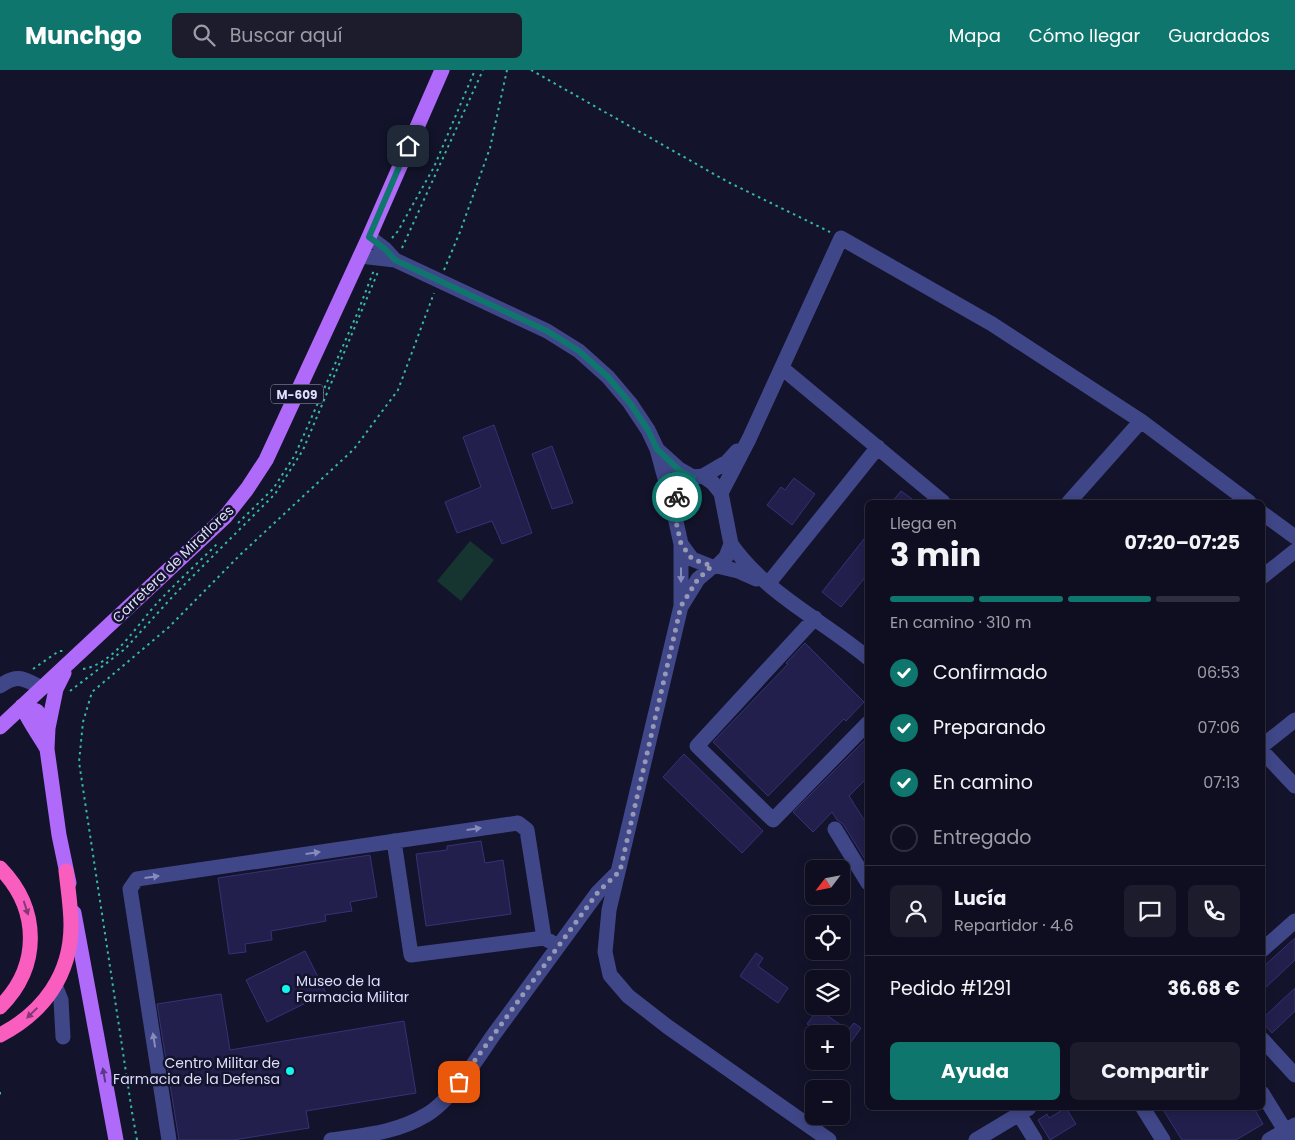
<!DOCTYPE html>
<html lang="es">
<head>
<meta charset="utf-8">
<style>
  body { margin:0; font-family:Poppins,sans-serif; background:#1c1c2d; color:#f1f3f6; height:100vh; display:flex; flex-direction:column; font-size:19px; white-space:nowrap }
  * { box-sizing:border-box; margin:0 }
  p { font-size:16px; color:#9b9ca5 }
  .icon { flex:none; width:28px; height:28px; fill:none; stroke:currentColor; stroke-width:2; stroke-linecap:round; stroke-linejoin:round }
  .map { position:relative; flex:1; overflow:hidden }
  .details { position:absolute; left:865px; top:430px; width:400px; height:610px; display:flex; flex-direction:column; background:#0e0e20; border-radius:8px; box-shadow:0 2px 12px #0003,0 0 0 1px #2e2e3e }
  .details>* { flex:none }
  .needle { width:32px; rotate:238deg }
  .buttons { position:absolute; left:805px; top:790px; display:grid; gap:10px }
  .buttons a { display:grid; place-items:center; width:45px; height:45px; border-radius:8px; background:#0e0e20; box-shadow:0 2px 12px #0003,0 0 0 1px #2e2e3e; font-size:25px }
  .pin { position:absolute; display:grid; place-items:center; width:42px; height:42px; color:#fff; margin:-21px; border-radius:10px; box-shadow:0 2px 8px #0006 }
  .courier { position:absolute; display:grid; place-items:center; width:50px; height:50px; margin:-25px; border:4px solid #0f766e; border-radius:50%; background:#fff; color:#222; box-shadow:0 1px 6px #0007 }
  .overview em { font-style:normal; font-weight:700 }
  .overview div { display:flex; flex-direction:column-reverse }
  .overview { display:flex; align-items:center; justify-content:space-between; height:85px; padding:0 25px }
  h1 { font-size:32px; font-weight:700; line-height:38px }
  .bar { display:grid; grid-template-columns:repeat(4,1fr); gap:8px 5px; align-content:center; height:60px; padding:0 25px }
  .bar i { height:6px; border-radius:4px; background:#2e2e3e }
  .bar .on { background:#0f766e }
  .bar p { grid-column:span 4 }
  .line { display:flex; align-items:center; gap:12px; padding:0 25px; border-top:1px solid #2e2e3e }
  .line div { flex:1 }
  .round { display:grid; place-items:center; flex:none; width:52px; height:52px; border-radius:8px; background:#1c1c2d }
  ol { padding:0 25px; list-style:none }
  li { display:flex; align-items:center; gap:15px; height:55px }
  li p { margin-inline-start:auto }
  li .icon { padding:5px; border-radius:50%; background:#0f766e; color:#fff; stroke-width:4 }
  li:last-child { color:#9b9ca5 }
  li i { width:28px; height:28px; border:2px solid #2e2e3e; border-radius:50% }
  .button { display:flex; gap:10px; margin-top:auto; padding:10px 25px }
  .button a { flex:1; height:58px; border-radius:8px; background:#0f766e; color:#fff; font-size:20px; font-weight:700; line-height:58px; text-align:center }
  .button a+a { background:#1c1c2d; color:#f1f3f6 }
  header { display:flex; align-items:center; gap:30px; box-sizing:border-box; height:70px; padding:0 25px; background:#0f766e; color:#fff }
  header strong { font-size:24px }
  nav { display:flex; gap:28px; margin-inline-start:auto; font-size:18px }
  .search { width:350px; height:45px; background:#1c1c2d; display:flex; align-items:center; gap:12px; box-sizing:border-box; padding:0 18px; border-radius:8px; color:#9b9ca5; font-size:19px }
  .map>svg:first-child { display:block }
  .green { fill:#163530 }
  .building { fill:#221f4c; stroke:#363277 }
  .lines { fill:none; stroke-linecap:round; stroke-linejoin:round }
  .path { stroke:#36ba9f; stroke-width:2; stroke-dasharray:2.5 4; stroke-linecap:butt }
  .minor { stroke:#404788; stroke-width:15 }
  .major { stroke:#b06af9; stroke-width:15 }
  .highway { stroke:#f95ebe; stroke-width:15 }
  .oneway { fill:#878bbd }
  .oneway2 { fill:#863874 }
  .oneway3 { fill:#5a3a88 }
  .done { stroke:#9798b4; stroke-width:5; stroke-dasharray:0 9 }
  .route { stroke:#0f766e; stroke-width:6 }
  .poi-dot { fill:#12f6ed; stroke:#13132b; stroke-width:2 }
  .labels { text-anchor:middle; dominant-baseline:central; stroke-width:5; stroke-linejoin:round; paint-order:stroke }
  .shield { fill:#13132b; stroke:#a1a2bf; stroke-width:1 }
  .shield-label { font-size:12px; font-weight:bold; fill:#dedffe }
  .street-label { font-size:14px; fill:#dedffe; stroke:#13132b }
  .poi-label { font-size:14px; fill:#dedffe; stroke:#13132b; text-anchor:start }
</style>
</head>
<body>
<header>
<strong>Munchgo</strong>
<div class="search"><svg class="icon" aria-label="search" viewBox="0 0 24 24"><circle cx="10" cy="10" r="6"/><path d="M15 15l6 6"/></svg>Buscar aquí</div>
<nav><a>Mapa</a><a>Cómo llegar</a><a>Guardados</a></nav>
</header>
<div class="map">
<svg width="1295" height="1070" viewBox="0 0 1295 1070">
  <rect width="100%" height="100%" fill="#13132b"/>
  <!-- green -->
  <path class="green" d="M470,471L494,490L461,531L437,511Z"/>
  <!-- building -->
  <path class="building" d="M494,355L532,463L502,474L492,451L457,463L445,432L481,417L463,367Z
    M552,376L573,433L552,439L532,384Z
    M794,408L815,424L792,455L767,435L781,417L785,420Z
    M901,421L916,432H892Z
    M868,464V504L841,537L822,522Z
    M805,573L864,632L846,651L844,649L768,726L713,672L788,594L786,593Z
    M868,667V707L849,726L868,756V794L843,754L837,750L832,742L813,762L793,742Z
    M684,684L763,761L742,783L663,707Z
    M481,771L485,793L503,790L511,844L426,856L416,784L447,780V776Z
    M370,785L377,827L350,832L352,841L325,845L326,851L271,861L272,870L245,874L246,882L229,884L218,808Z
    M1295,868V890L1262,921V898Z
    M305,881L326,923L267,952L246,910Z
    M756,883L763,888L758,896L788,918L778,933L740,906Z
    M1295,918V941L1272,963L1262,952V949Z
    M221,924L230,980L404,951L416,1023L306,1041L309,1058L233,1070H179L157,934Z
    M818,939L848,960L854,953L861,958L841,986V964H822L807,954Z
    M1066,1038L1076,1054L1050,1070L1038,1050L1047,1044L1049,1048Z
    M1162,1038H1254L1263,1054L1236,1070H1182Z"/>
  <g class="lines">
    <!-- path -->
    <path class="path" d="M531,0L728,112L830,162
      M392,168L398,161L434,97L475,0
      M402,178L483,0
      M444,200L460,162L490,78L507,0
      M238,453L273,419L295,385L357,244L374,200
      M33,599L59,581H63
      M83,599C115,594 138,553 159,531C178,511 199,492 219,472
      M70,621L125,579L174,525L275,424L303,380L378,202
      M0,1022V1026
      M137,1070L132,1042L79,692L83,652L92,622L169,557L241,484L354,379L398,320L434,223"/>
    <!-- minor -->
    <path class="minor" d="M369,167L385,179L395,190
      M360,186L395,190L547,261L579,281L608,307L630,333L648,360L657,379L673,438
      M782,298L943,432
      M658,380L679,399L693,407
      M703,406L727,392L737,381
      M721,423L749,369L841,168L992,254L1141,351L1249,432
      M1069,432L1141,351
      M1262,443L1295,467
      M681,474L692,489L712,497L717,496L726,487L731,474L721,423L713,413L703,406L693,407L681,418L673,438L681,474V536L609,840L605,882L610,905L628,926L668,957L829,1070
      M731,474C765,523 822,550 868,588
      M717,496L738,501L756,509
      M1262,507L1295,481
      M768,514L878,377
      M682,535L698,509L712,497
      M815,548L697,676L773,750L868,653
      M0,616C18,603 24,609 42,618
      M1262,676L1295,650
      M1262,681L1295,716
      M835,759L868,813
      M394,771L411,885L544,868L553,873
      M1262,880L1295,851
      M55,915L61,930L63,967
      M1262,969L1295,1005
      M1262,1023L1291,1070
      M1143,1038L1163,1070
      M1019,1044L1035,1070
      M169,1070L130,819L137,809L518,753L527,760L544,868
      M331,1070C364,1065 396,1063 426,1045C450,1031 476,991 492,967C527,919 563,870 598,822L618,802
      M976,1070L1029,1038
      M1269,1070L1295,1055"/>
    <!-- major -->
    <path class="major" d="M64,603L56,619L48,658L47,679L59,765L69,813
      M22,636C29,652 39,665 47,679
      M22,636L37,641L48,658
      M0,657L225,447L247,419L266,390L369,167L442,0
      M74,843L116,1070"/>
    <!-- highway -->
    <path class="highway" d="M0,798C40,839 41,896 0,937
      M0,965C43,943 71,905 71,855C71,837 68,819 66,801"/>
  </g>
  <!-- one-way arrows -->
  <defs><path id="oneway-solid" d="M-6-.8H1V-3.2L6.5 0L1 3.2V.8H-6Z" transform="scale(1.25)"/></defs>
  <g class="oneway">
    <use href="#oneway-solid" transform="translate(681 505) rotate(90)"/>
    <use href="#oneway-solid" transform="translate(474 759) rotate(-8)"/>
    <use href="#oneway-solid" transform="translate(313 783) rotate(-8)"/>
    <use href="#oneway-solid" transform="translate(152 807) rotate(-8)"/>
    <use href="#oneway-solid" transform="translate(154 970) rotate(-99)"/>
  </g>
  <g class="oneway2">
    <use href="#oneway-solid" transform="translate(26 838) rotate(72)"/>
    <use href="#oneway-solid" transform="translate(32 943) rotate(136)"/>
  </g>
  <use class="oneway3" href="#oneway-solid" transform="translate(104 1005) rotate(-100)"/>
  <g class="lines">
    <!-- done -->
    <path class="done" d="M459,1012L598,822L620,801L681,536L698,509L712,496L692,489L681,474L673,438L677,427"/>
    <!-- route -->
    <path class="route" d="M408,76L369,167L385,179L395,190L547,261L579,281L608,307L630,333L648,360L657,379L679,400L693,408L681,418L677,427"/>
  </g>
  <!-- markers -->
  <g class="poi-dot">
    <circle cx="286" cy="919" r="5"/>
    <circle cx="290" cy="1001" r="5"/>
  </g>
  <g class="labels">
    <!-- shield labels -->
    <rect class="shield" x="271" y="314.5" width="52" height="19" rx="4"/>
    <g class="shield-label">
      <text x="297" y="324">M-609</text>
    </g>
    <!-- street labels -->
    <g class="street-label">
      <text transform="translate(173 494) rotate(-44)">Carretera de Miraflores</text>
    </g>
    <!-- poi labels -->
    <g class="poi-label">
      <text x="296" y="911">Museo de la<tspan x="296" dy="16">Farmacia Militar</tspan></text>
      <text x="280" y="993" text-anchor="end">Centro Militar de<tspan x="280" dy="16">Farmacia de la Defensa</tspan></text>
    </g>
  </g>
</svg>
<div class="buttons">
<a><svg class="needle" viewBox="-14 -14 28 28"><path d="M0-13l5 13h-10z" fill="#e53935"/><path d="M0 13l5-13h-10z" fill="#9b9ca5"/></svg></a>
<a><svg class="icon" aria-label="locate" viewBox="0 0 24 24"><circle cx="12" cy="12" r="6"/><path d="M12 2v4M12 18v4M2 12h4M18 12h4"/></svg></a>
<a><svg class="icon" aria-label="layers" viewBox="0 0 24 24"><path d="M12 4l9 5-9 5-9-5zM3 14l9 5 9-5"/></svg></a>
<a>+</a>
<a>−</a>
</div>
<div class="pin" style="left:459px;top:1012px;background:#ea580c"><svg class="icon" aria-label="bag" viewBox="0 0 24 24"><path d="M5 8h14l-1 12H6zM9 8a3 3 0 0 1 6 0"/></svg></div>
<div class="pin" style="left:408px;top:76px;background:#1f2937"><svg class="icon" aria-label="home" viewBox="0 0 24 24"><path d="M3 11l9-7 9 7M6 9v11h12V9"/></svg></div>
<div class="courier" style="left:677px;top:427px"><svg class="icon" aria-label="bike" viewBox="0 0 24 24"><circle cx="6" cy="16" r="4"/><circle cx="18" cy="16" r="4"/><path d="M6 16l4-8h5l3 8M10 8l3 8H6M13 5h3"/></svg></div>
<section class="details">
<div class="overview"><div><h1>3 min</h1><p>Llega en</p></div><em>07:20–07:25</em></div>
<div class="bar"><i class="on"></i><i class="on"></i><i class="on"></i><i></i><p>En camino · 310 m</p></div>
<ol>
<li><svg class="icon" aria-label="check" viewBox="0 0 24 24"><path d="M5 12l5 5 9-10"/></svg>Confirmado<p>06:53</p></li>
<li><svg class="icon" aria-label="check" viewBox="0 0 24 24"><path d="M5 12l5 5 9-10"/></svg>Preparando<p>07:06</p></li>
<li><svg class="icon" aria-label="check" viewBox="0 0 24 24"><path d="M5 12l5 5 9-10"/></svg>En camino<p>07:13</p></li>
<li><i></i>Entregado</li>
</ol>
<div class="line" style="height:90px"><a class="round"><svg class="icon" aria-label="person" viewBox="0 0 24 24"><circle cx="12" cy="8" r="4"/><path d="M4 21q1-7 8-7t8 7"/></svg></a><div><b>Lucía</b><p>Repartidor · 4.6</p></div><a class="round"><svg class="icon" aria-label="chat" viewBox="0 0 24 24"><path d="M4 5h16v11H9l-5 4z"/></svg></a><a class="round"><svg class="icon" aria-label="phone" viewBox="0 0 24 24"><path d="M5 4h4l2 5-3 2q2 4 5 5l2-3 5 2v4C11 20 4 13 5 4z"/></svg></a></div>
<div class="line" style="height:65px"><div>Pedido #1291</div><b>36.68 €</b></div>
<div class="button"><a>Ayuda</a><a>Compartir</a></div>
</section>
</div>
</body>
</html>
